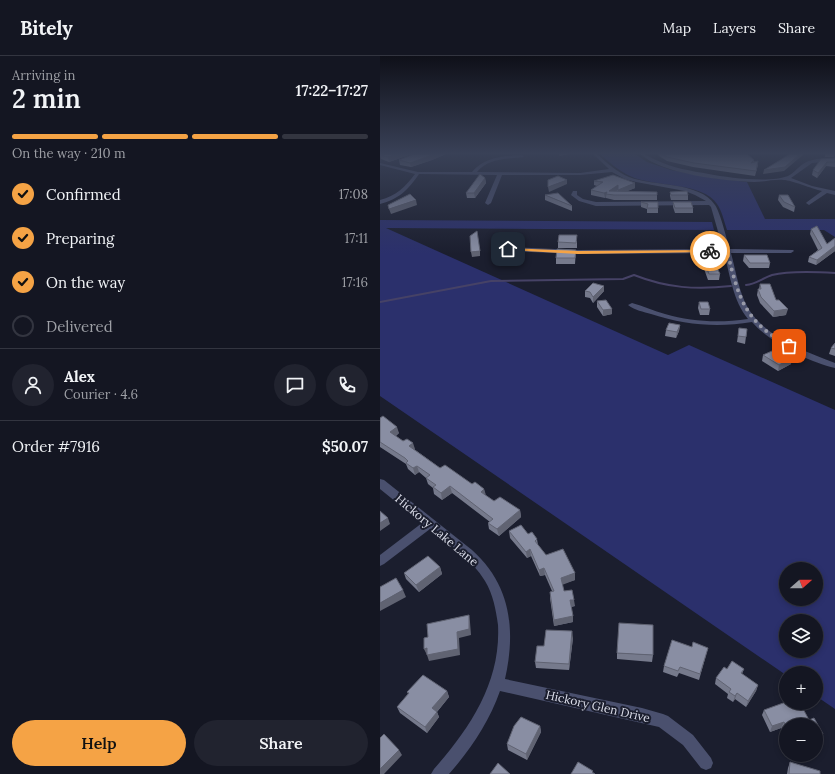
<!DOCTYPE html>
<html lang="en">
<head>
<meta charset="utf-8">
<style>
  body { margin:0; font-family:Lora,serif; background:#21232f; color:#f1f3f6; height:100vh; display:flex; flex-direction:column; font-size:15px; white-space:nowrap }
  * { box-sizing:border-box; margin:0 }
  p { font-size:13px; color:#9d9fa5 }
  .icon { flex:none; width:22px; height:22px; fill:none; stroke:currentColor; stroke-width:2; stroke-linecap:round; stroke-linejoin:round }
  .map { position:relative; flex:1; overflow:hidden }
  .drawer { display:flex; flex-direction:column; background:#141622; width:380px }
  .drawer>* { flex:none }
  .needle { width:26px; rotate:69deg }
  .tools { position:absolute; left:399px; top:506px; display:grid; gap:8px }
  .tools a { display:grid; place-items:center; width:44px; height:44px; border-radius:50%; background:#141622; box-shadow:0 2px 6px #0003,0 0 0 1px #333540; font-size:20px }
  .pin { position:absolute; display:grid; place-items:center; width:34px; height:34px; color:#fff; margin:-17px; border-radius:8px; box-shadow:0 2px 6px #0006 }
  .courier { position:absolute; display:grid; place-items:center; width:40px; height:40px; margin:-20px; border:3px solid #f5a345; border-radius:50%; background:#fff; color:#222; box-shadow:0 1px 5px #0007 }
  .summary em { font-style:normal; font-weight:600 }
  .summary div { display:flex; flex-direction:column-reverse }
  .summary { display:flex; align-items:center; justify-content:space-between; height:68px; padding:0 12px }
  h1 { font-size:26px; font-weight:600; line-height:30px }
  .bar { display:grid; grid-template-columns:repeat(4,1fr); gap:6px 4px; align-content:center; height:48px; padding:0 12px }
  .bar i { height:5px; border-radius:3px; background:#333540 }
  .bar .selected { background:#f5a345 }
  .bar p { grid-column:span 4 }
  .line { display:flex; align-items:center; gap:10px; padding:0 12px; border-top:1px solid #333540 }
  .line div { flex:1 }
  .round { display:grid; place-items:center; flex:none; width:42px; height:42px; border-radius:21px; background:#21232f }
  ol { padding:0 12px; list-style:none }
  li { display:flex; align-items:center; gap:12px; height:44px }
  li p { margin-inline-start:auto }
  li .icon { padding:4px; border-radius:50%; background:#f5a345; color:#111; stroke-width:4 }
  li:last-child { color:#9d9fa5 }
  li i { width:22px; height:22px; border:2px solid #333540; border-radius:50% }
  .action { display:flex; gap:8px; margin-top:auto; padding:8px 12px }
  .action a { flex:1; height:46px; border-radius:24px; background:#f5a345; color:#111; font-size:16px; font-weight:600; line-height:46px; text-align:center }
  .action a+a { background:#21232f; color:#f1f3f6 }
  header { display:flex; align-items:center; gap:24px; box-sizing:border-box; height:56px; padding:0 20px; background:#141622; border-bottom:1px solid #333540 }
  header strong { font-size:19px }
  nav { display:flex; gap:22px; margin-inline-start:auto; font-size:14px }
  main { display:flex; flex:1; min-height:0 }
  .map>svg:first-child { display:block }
  .green { fill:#2b306c; fill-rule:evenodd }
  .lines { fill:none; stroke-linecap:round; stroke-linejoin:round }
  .stream { stroke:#464266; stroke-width:2 }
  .minor { fill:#4a506e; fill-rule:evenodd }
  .wall { fill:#767a8c }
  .shaded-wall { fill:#606372 }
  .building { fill:#898ea3; stroke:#606372 }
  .route { fill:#f5a345 }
  .done { stroke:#989aa8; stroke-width:4; stroke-dasharray:0 7.2 }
  .labels { text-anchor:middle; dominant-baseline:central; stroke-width:4; stroke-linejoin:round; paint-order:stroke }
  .near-street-label { font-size:12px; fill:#dbdde9; stroke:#1b1e2e }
</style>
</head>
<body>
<header>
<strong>Bitely</strong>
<nav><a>Map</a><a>Layers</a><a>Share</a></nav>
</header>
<main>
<section class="drawer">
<div class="summary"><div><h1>2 min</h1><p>Arriving in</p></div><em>17:22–17:27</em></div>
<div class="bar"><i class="selected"></i><i class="selected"></i><i class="selected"></i><i></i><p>On the way · 210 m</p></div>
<ol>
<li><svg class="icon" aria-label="check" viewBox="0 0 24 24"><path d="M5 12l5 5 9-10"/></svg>Confirmed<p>17:08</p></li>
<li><svg class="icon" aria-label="check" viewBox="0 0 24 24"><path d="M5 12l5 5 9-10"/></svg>Preparing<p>17:11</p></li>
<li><svg class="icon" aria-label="check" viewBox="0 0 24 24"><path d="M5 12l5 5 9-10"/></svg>On the way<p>17:16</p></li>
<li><i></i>Delivered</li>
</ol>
<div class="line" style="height:72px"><a class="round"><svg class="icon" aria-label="person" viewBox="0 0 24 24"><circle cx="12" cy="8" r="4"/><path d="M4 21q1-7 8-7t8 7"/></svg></a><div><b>Alex</b><p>Courier · 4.6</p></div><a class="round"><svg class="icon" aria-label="chat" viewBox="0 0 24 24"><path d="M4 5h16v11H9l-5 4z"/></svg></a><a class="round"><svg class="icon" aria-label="phone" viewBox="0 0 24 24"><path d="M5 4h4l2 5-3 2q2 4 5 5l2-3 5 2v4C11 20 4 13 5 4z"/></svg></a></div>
<div class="line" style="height:52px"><div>Order #7916</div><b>$50.07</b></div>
<div class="action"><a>Help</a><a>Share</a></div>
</section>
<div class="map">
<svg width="455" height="718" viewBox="0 0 455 718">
  <rect width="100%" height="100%" fill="#1b1e2e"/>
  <!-- green -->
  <path class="green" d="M220,98H255L267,106L291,114L333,122L367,126L385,163H455V181L444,174H347C344,165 342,155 337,148C324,126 272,131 250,120C239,115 229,106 220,98Z
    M0,164L332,166L334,174L6,172L288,299L309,289L455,354V653L436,640V617H406V619L0,340ZM406,513H436V543H406ZM406,565H436V595H406Z"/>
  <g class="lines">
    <!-- stream -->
    <path class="stream" d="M366,229C376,228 383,222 392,219C408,215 438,216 455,217
      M0,246L111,225L243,223L254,219C287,232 316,234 351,230"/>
    <!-- minor -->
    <path class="minor" d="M213,98H217C227,107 237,116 249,121C275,131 319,125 335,149C341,158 346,182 350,193L413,194L414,195L411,197H351C356,216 359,236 368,252C386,282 425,295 455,307V312C429,306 389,286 372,266C337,272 305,269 271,258C264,256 254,254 248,249L252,247C263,250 274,255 285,258C312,266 340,267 368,263C353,245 350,219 344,197L198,198L128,195L125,193L128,191L198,194L343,193L331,151L329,149L216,150L199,145L191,139L193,135H197V139L203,143L216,146L326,145L315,139L305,135L256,126L245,123L232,116L200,119H122L111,147L108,149L105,147L117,119L39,118C28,134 19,143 0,148V144C16,140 25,131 35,118L0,109V107L38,116H92C104,101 124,100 142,99L144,101C128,103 108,102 97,116L200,117L229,113Z
      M260,98C266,97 270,102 276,104C293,112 311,115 329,118C349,122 390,127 408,120C414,117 417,112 423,108C432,102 444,102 455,103V105L432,107L411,122L432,130L455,135V139L447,137L429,149L426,147L427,146L442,135C433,133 411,124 404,124C394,123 384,126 374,126C343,125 283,118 260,98Z
      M0,423L4,424L92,494C131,529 136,574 125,623L262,652L283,658L288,660L313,679L331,702L333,707L331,712L326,714L321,712L303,689L279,671L120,635C109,666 91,693 69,718H51L54,713C90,672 121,626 118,569C116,554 113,538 105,525C92,503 69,489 50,473L4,508L0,510V499L42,467L0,433Z"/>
  </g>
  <!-- wall -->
  <path class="wall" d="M3,98H32L9,106L1,103L0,99Z
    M34,98H66L52,104L31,111L20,109L19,104Z
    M278,98H367L378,109L375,120L313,111L287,105L279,100Z
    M445,98H455L454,101H445Z
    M455,102V111L446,110L437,122L432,119L433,114Z
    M105,122L106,127L95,142H87L86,137Z
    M214,125L255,132L247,135L277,139V144H234L226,142V141L225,142L211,139V134L217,130L214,129Z
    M290,136L308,139V144H291L290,140Z
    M165,139L192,150V155L165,144Z
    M399,139L415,151L414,156L403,151L398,144Z
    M261,146H278V157H267V153L261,151Z
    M293,146L313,152V157H295L293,151Z
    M431,173L447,188L455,182V195L436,209L428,206L429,201L438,194L430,178Z
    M197,185V192H178V186Z
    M196,194L195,208H176V202Z
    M316,198L340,218L339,224H328L323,210L319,211L316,204Z
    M364,199L390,207L389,212H369L363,205Z
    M380,228L396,244L406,259L393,261L380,247L377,239L378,233H379Z
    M224,230V235L213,247L210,242L205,241V235Z
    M217,245L232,258L223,260L217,251Z
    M319,246L330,253L329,259H320L318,252Z
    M300,269L299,275L296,282L285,280L286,274Z
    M359,272L367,273L365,288L357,286Z
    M455,287V300L449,298L451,292Z
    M383,299L411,308L398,315L382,305Z
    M0,362L19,377L16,380L60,412L92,428L104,433L105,439L114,445L140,454L141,461L119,480L109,473L108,467L110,466L72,437L62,444L54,438L53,432L48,428L46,422L39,416L35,419L28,413L26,408L0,391Z
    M129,475L148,478L157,483L158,489L166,499L195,524L182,528L184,535L195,550L191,551L193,566L174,570L170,542L172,535L165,519L160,520L151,500L147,502L130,482Z
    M60,511L62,518L39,536L26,523L24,517Z
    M193,582L189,614L156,612L155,606L164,590Z
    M312,591L328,592L319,624L299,617L297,621L283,616L284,610Z
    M237,597L273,599L272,606L237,603Z
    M347,613H364L362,618L378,629L376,635L366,651L355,643L353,646L347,642L348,638L335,628L336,622Z
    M67,635L69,641L57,656L59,661L47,677L20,657L17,651L28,638L27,636Z
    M384,654L429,664L440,683L406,669V681L401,672L390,676L382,659Z
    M160,670L161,676L147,704L128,694L127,688Z
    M410,706L440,718H407L408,712Z"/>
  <!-- shaded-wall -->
  <path class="shaded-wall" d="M18,98H32L9,106L8,101Z
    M55,98H66L52,104L31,111L30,107Z
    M179,98H190L179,100Z
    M420,98H424L404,115L383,118L384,114Z
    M447,106L446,110L437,122L438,117Z
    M105,122L106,127L95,142L94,137Z
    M187,124V128L169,136L168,131Z
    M255,127V132L238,139V134Z
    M238,129V134L230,138L229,135Z
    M227,136L226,141L225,142L224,137Z
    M36,144L37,149L11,158L9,153Z
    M455,190V195L436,209L437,204Z
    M100,195V200L92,201L91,196Z
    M224,230V235L213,247V241Z
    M232,253V258L223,260V254Z
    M408,253L406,259L393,261L394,255Z
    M300,269L299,275L296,282L297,276Z
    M412,302L411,308L398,315L399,309Z
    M17,371L19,377L12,382L10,376Z
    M33,387L35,393L30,396L29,390Z
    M37,410L39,416L35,419L33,412Z
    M70,430L72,437L62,444L61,437Z
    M104,433L106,439L101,436Z
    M140,454L141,461L119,480L117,473Z
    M8,462L10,468L0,475V467Z
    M150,493L151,500L147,502L146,496Z
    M60,511L62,518L39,536L36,529Z
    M164,512L165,519L160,520L159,514Z
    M195,517V524L182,529L181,522Z
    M23,534L26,541L0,555V547Z
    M190,544H194L195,550L190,551Z
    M89,559L90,566L91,579L79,582L80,599L49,605L47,599L77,576Z
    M193,560V566L174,570V564Z
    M192,575L193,582L189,614V608Z
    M47,592L49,598L47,599L44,593Z
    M378,629L376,635L366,651L368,645Z
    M67,635L69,641L55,658L52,652Z
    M357,637L355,643L353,646L355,640Z
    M57,656L59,661L47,677L45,671Z
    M404,666L401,672L390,676L392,670Z
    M160,670L161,676L147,704L146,698Z
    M443,678L440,683L436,685V680Z
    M19,694L22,699L4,718H0V713Z"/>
  <!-- building -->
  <path class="building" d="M3,98H18L8,101L0,99Z
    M34,98H55L30,107L19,104Z
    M283,98H367L374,104L371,107L378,105L376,115L314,107L287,101Z
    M410,98H420L405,111L384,114Z
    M455,102V106H447L438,117L433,114L441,103Z
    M100,118L105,122L94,137H86Z
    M233,119L255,127L238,134V129L229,135L277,136V139H234L226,138L227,136L224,137L211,134L223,126L214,125Z
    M178,120L187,124L168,131V124Z
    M307,135L308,139H291L290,136Z
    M178,137L192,150L165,139Z
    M30,138L36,144L9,153L8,149Z
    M399,139H408L415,151L404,146Z
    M261,146H278V152H267L268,148Z
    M293,146H311L313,152H295Z
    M437,170L447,188L455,182V190L437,204L429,201L442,192L431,173Z
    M97,175L100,195L91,196L90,180Z
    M179,179H197L196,187L178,186Z
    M177,193L196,194L195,202H176Z
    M330,197L340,218H329L324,205H320L316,198Z
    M364,199H387L390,207H370Z
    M213,227L224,230L213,241L210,236L205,235Z
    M380,228H390L396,244H399L408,253L394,255L381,241L378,233H381Z
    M226,244L232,253L223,254L217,245Z
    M319,246H328L330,253H321Z
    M289,267L300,269L297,276L286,274Z
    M359,272L367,273L366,281L358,280Z
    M455,287V293L451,292Z
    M392,295L398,299L403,296L412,302L399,309L383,299Z
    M3,360L17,371L10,376L23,385L27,383L33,387L29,390L60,412L65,409L92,428L95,426L104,433L101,436L114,445L120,441L140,454L117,473L108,467L113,463L70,430L61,437L53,431L56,429L46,422L50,419L37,410L33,412L26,407L28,405L25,402L0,386V362Z
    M0,455L8,462L0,467Z
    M141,469L148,478L152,476L157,483L155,485L166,499L183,493L195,517L181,522L184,535L192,534L194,544H190L193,560L174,564L170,536L174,535L164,512L159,514L150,493L146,496L129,475Z
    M48,500L60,511L36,529L24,517Z
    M16,522L23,534L0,547V531Z
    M89,559V573L77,576L78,593L47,599V592L44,593V582L48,581L47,568Z
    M239,567L273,569V599L237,597Z
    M166,574L192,575L189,608L155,606L157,590H164Z
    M292,584L312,591L313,586L328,592L320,618L300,611L298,615L284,610Z
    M352,605L364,613L361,617L378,629L368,645L357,637L355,640L349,636L351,633L336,622L344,611L347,613Z
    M43,619L67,635L52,652L57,656L45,671L17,651L29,637L27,636Z
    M406,646V647H420L429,664L434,662L443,678L436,680V669H406V670L404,666L392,670L384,654Z
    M141,661L160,670L146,698L127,688L134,670Z
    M4,678L19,694L0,713V682Z
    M198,706L213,715L212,716L215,718H191Z
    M410,706L440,715V718H409Z
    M118,707L130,718H110Z"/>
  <!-- sky -->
  <linearGradient id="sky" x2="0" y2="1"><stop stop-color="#0f1019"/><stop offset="0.49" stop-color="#394157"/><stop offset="1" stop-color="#394157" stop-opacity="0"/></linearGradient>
  <rect width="455" height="198" fill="url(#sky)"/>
  <!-- route -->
  <path class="route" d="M127,192L198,195L330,194L333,195L330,196L198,198L128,194Z"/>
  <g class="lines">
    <!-- done -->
    <path class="done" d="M330,195H347C359,243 364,265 409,290"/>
  </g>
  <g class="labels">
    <!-- near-street labels -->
    <g class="near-street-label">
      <text transform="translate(57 474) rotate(40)">Hickory Lake Lane</text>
      <text transform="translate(218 650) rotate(13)">Hickory Glen Drive</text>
    </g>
  </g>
</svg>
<div class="tools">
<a><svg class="needle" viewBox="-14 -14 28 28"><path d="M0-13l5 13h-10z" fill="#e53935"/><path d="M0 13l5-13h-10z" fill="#9d9fa5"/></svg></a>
<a><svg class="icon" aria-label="layers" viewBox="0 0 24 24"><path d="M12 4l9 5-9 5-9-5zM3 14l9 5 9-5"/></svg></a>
<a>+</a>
<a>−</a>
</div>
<div class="pin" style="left:409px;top:290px;background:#ea580c"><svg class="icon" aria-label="bag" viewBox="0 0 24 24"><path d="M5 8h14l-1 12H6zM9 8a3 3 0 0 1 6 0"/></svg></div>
<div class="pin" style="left:128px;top:193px;background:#1f2937"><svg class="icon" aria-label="home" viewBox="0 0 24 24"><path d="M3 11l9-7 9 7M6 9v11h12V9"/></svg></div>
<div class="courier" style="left:330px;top:195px"><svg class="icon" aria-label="bike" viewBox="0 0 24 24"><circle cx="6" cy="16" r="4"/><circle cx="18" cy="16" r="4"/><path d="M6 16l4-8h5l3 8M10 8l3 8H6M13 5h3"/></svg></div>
</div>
</main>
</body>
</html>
